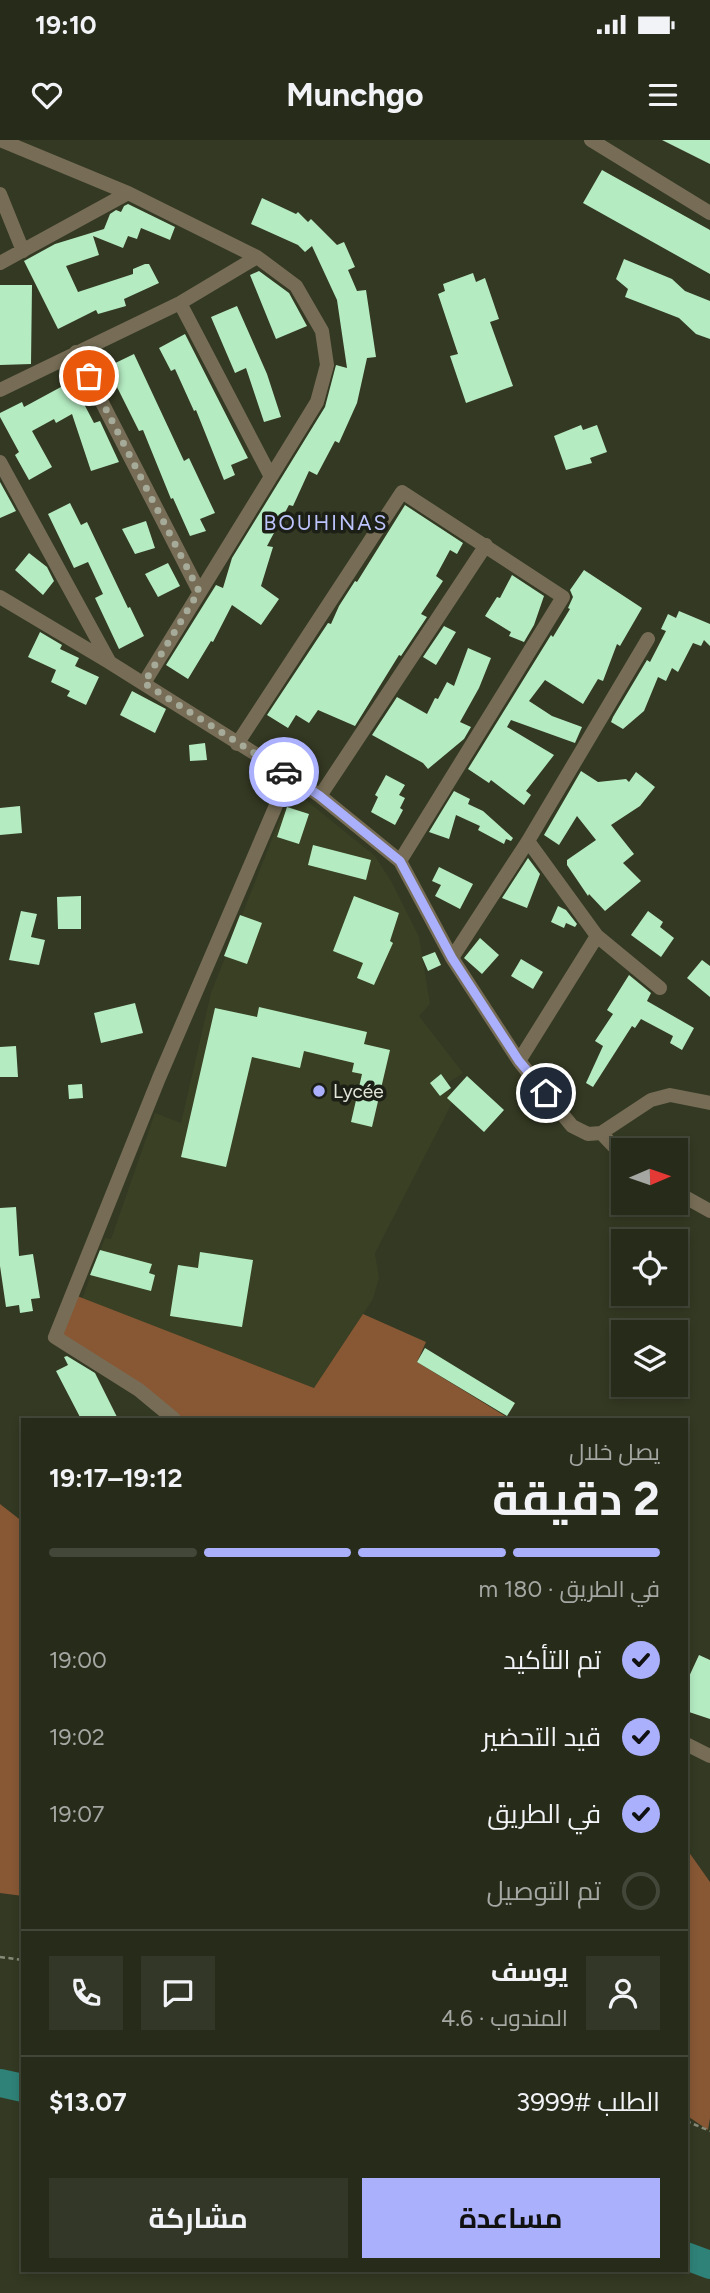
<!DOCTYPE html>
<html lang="ar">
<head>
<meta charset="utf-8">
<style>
  body { margin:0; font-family:Figtree,Cairo,sans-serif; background:#333727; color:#f1f3f6; direction:rtl; height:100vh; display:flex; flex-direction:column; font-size:26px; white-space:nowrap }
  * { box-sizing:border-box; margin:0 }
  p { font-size:23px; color:#a4a7a2 }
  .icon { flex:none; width:38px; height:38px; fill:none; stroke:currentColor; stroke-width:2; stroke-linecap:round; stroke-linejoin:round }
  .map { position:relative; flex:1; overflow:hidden; direction:ltr }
  .sheet { position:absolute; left:21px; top:1278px; width:667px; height:854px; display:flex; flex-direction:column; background:#272b1a; border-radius:0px; box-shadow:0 4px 10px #0003,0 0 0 2px #434739; direction:rtl }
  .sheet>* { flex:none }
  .needle { width:46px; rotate:88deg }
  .buttons { position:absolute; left:611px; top:998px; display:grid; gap:14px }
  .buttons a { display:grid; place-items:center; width:77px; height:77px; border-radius:0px; background:#272b1a; box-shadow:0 4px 10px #0003,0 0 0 2px #434739; font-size:35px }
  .pin { position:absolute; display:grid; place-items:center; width:60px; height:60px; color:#fff; margin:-30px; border:4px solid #fff; border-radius:50%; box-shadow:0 2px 7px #0007 }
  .courier { position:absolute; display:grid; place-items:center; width:70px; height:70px; margin:-35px; border:5px solid #aab0fb; border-radius:50%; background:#fff; color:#222; box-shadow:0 2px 9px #0007 }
  .summary em { font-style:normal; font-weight:700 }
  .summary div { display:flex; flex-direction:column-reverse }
  .summary { display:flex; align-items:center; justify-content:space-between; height:119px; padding:0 28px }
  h1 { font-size:46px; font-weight:700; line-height:52px }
  .bar { display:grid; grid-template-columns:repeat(4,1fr); gap:10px 7px; align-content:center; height:84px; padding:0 28px }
  .bar i { height:9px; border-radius:5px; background:#434739 }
  .bar .on { background:#aab0fb }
  .bar p { grid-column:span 4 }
  .line { display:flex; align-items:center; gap:18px; padding:0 28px; border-top:2px solid #434739 }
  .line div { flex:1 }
  .round { display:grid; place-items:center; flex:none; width:74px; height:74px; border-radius:0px; background:#333727 }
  ol { padding:0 28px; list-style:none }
  li { display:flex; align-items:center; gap:21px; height:77px }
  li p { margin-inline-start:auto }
  li .icon { padding:7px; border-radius:50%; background:#aab0fb; color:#111; stroke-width:4 }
  li:last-child { color:#a4a7a2 }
  li i { width:38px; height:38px; border:4px solid #434739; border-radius:50% }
  .action { display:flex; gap:14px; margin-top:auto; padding:14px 28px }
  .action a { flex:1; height:80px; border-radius:0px; background:#aab0fb; color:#111; font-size:28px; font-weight:700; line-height:80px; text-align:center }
  .action a+a { background:#333727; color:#f1f3f6 }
  .status { display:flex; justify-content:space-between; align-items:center; height:49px; padding:0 35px; background:#272b1a; direction:ltr }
  .status svg { height:19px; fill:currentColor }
  header { display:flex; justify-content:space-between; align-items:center; height:91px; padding:0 28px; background:#272b1a; font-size:32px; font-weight:700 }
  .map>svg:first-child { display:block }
  .built { fill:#394023 }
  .forest { fill:#885835 }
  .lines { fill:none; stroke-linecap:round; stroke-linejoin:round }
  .river { stroke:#2f8278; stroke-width:28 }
  .building { fill:#b4ebc1 }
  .path { stroke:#868a78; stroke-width:2.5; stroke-dasharray:5 3.5; stroke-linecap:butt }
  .minor { stroke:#776d56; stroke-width:14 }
  .done { stroke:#a6aa99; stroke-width:7; stroke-dasharray:0 12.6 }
  .route { stroke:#aab0fb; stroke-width:9 }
  .poi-dot { fill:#aab0fb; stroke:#1c1f15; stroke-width:2.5 }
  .labels { text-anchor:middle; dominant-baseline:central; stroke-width:7; stroke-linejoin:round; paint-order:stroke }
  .poi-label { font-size:19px; fill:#e3e7d9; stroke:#1c1f15; text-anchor:start }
  .neighbourhood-label { font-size:21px; letter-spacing:2px; fill:#bdc3fc; stroke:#1c1f15 }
</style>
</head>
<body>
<div class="status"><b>19:10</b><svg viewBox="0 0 49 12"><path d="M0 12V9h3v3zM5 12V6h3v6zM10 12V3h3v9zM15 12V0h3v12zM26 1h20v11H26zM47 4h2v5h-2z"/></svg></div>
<header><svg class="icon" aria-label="menu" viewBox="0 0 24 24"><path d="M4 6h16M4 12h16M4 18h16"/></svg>Munchgo<svg class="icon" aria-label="heart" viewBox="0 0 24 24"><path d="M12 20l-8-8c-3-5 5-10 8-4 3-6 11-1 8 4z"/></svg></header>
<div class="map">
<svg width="710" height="2153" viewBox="0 0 710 2153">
  <rect width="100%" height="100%" fill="#343923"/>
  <!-- built -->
  <path class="built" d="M302,657L375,716L391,741L419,797L430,864L419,876L463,933L445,945L455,957L375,1113L379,1138L373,1159L314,1248L82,1159L105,1098L111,1099L155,973L181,983L211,853L284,669Z"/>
  <!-- forest -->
  <path class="forest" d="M72,1154L314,1248L363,1174L426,1202L417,1222L510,1279H174L55,1197Z
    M0,1364L23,1382V1756L0,1753Z
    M686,1708L710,1742V1978L708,1990L686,1975Z"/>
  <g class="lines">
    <!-- river -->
    <path class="river" d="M0,1943L23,1948
      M686,2116L710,2125"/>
  </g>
  <!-- building -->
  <path class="building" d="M662,0H710V24Z
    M602,30L710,90V134L583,63Z
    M262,58L296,74L298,72L308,82L311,79L337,105L344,102L355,127L348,130L357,151L366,150L376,217L367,218L357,263L339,303L335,301L317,335L309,331L293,366L289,365L267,406L273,407L261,446L279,459L261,485L232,465L213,502L211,501L188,539L166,525L216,445L223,448L232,418L325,267L336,225L347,228L337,160L312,106L305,112L298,105L251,84Z
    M128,64L175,87L170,100L141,88L137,99L128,96L123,108L93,96L99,115L66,126L78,152L133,134V129L145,124H149L159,143L124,159L126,166L98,174L96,170L58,189L24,121L55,104L104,89L110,74L116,70L121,72L124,66Z
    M624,119L672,139L685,151L710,161V199L696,194L679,178L625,157L628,149L616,139Z
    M259,131L289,153L307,186L276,199L250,135Z
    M473,133L476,142L485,138L499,179L490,182L513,246L466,263L450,216L458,214L438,154L445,151L443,144Z
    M0,145H32L31,224L0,225Z
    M237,166L267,234L281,277L264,282L246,228L235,233L211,177Z
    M185,194L248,318L231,325L235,335L224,340L196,270L194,271L175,229L171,231L159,208Z
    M134,214L184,321L189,318L215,373L200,379L206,391L190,396L173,358L171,359L143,290L139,291L107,227Z
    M72,241L94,283L100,281L119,322L91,331L72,274L56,283L54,279L32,291L52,327L29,340L15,315L19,312L0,277V273L22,262L24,267Z
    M581,285L583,290L597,285L607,312L590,318L592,323L566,330L554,296Z
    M0,342L16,371L0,378Z
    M70,363L81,385L87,382L128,468L130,467L144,496L119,509L95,458L103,454L88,422L74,428L48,374Z
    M405,365L463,403L457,414L450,410L436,436L443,441L421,474L427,477L401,516L399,515L355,586L318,570L309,583L296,575L288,588L267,575L328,483L331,484L339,466L355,441L357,442Z
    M146,381L155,408L135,414L122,389Z
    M29,413L47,427L54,441L43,455L15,430Z
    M168,423L180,446L158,457L145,434Z
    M584,430L642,468L620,506L617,504L603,541L598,539L583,564L545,540L529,561L552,576L582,587L575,603L511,580L507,587L554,615L526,651L531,655L524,665L491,640L489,643L468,629L551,495L553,497L570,469L568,468L573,457L570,450Z
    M512,435L544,456L534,485L524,502L509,496L511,492L485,476L497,457L500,458Z
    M679,471L710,484V506L704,500L701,506L693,503L678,532L672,528L666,541L658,537L644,571L623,589L611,582L613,577L647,520L650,522L666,491L661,489L668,474L676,478Z
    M444,486L456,492L436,525L423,517Z
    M40,492L62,505L60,509L79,518L75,526L99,537L86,565L67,556L70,551L51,542L56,530L28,517Z
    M468,508L491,518L479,548L460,582L471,587L464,599L428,629L423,623L372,595L397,557L427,574L435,558L438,559L447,542L454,546Z
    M132,551L166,569L155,593L120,575Z
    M205,603L207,620L190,621L189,605Z
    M581,631L598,642L626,639L629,642L636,632L655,647L640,666L611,685L634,714L623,723L641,741L605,771L589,754L588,756L567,725V720L596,700L577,676L559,705L544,695Z
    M386,635L405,645L399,655L405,658L400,668L403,670L395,685L371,672L378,657L375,655Z
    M454,651L470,659L468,664L483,671L513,698L511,701L506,699L504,704L478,690L480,686L456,675L449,699L429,692Z
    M20,666L22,693L0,695V668Z
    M287,667L309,674L299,704L277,697Z
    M313,705L371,720L366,740L308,725Z
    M528,718L540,734L527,768L502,758Z
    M439,727L473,744L460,769L435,756L441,745L432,741Z
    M81,756V789H58L57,757Z
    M354,756L399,773L390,801L393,803L374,845L357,838L363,823L333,811Z
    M558,766L566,770L577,784L575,787L566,783L564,788L551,782Z
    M21,771L37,774L31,797L45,800L39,825L9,820Z
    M648,771L663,782L660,787L674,798L661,817L631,795Z
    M240,775L262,783L247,824L224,816Z
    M480,798L499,815L482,834L464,818Z
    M435,812L441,825L428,831L422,817Z
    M521,819L543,832L533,849L511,836Z
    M702,820L710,826V857L687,838Z
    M629,835L651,853L647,861L694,888L682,910L670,903L673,896L641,879L635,888L632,886L593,947L586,943L603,906L595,901L613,874L607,870Z
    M135,863L143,893L101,903L94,873Z
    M259,867L367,892L364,904L390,910L372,987L351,982L362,934L352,932L354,923L304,911L300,928L252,917L226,1027L181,1017L215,868L257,877Z
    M16,906L18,937H0V907Z
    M441,934L451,948L440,956L430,943Z
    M467,936L504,970L484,992L447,958Z
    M82,944L83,958L69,959L68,945Z
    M16,1067L19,1116L33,1114L40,1158L31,1159L33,1171L20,1173L19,1165L6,1167L0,1126V1068Z
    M100,1110L152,1124L149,1133L155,1135L151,1151L90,1135Z
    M200,1112L253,1120L242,1187L170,1176L178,1125L198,1128Z
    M425,1208L515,1263L507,1276L417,1222Z
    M67,1216L95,1233L118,1279H81L56,1231L68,1225L64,1217Z
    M699,1515L710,1520V1579L686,1571V1543Z"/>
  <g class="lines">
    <!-- path -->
    <path class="path" d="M0,1817L23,1820
      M686,1981L710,1991"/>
    <!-- minor -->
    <path class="minor" d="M0,0L128,53L257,117L296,146L322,191L327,225L317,262L144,543
      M591,0L710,73
      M0,54L23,111
      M0,123L128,53
      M180,163L271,337
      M76,212L199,451
      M0,250L180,163L257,117
      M0,322L109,521
      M0,457L109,522L289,635L320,656L400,721L452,818L519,921L572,986L588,994L601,993L651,960L670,955L710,963
      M237,604L402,352L563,457L400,721
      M320,656L486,405
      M528,701L597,796L660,848
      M452,818L528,701L648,499
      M519,921L597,796
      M601,993L623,1016
      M676,1052L710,1071
      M174,1279L139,1250L55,1197L159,938L289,635
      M686,1604L710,1616"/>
  </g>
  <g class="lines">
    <!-- done -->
    <path class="done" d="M89,236L199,451L144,543L284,632"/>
    <!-- route -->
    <path class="route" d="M284,632L320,656L400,721L452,818L519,921L546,953"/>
  </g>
  <!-- markers -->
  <circle class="poi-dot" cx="319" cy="951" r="7"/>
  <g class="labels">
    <!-- poi labels -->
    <g class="poi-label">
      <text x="333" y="951">Lycée</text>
    </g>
    <!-- neighbourhood labels -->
    <g class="neighbourhood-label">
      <text x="326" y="382">BOUHINAS</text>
    </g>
  </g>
</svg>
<div class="buttons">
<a><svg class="needle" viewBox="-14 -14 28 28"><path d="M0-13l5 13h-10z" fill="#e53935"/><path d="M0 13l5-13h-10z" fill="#a4a7a2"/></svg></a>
<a><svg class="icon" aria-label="locate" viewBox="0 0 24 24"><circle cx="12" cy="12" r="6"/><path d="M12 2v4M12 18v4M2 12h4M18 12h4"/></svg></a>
<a><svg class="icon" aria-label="layers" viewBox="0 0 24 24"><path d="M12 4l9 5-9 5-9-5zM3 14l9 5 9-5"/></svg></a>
</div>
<div class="pin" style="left:89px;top:236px;background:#ea580c"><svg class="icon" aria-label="bag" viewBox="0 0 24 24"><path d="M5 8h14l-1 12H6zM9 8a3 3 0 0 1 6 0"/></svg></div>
<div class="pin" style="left:546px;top:953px;background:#1f2937"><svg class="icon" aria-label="home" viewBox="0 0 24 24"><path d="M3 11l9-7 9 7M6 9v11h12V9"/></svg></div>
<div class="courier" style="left:284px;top:632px"><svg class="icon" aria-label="car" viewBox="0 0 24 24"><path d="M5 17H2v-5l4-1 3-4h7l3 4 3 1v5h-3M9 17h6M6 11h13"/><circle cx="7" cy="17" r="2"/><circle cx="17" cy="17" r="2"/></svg></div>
<section class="sheet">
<div class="summary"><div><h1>2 دقيقة</h1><p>يصل خلال</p></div><em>19:12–19:17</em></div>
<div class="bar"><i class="on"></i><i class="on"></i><i class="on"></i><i></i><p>في الطريق · 180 m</p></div>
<ol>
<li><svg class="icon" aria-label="check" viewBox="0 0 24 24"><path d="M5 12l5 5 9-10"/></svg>تم التأكيد<p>19:00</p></li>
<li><svg class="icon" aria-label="check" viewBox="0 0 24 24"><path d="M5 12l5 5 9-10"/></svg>قيد التحضير<p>19:02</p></li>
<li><svg class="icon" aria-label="check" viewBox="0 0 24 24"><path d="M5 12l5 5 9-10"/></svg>في الطريق<p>19:07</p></li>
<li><i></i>تم التوصيل</li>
</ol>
<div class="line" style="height:126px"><a class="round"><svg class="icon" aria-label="person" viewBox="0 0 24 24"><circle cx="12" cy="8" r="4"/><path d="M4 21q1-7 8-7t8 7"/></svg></a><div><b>يوسف</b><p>المندوب · 4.6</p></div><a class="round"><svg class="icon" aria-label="chat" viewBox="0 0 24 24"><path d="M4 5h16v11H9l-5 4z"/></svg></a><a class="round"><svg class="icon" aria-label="phone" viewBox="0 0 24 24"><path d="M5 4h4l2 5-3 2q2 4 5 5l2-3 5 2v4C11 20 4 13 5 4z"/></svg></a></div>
<div class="line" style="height:91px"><div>الطلب #3999</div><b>$13.07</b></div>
<div class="action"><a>مساعدة</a><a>مشاركة</a></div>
</section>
</div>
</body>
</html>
